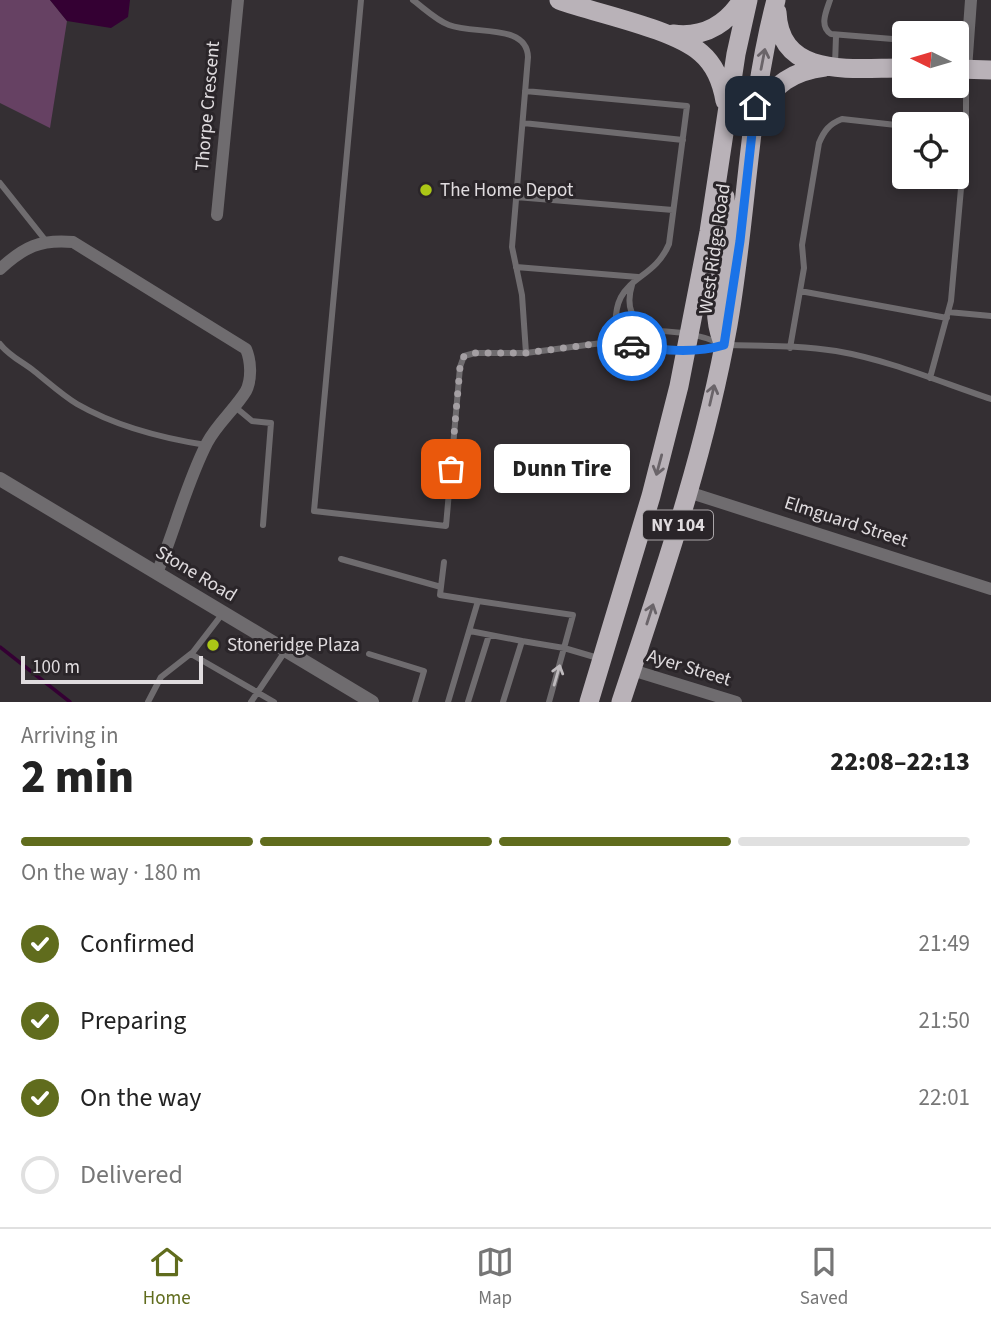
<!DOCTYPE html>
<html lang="en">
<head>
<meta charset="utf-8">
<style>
  body { margin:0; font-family:"Source Sans 3",sans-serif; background:#f2f2f2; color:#222; height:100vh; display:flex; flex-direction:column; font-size:26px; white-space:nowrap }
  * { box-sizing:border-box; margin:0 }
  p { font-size:23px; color:#767676 }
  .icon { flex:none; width:38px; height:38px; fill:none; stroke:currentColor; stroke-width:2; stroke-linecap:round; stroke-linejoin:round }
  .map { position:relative; height:702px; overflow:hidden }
  .side { display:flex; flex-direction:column; background:#fff; flex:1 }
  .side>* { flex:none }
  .needle { width:46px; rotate:275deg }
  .controls { position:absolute; left:892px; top:21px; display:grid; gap:14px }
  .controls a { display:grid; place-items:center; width:77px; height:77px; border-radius:7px; background:#fff; box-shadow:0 4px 10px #0003; font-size:35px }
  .scale { position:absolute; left:21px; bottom:18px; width:182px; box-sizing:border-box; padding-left:7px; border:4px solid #e0dcdf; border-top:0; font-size:19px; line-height:24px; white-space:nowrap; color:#e0dcdf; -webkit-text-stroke:5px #2a2529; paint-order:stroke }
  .pin { position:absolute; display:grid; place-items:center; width:60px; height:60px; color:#fff; margin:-30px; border-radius:14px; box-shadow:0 4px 10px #0006 }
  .courier { position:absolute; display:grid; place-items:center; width:70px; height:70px; margin:-35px; border:5px solid #1a73e8; border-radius:50%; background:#fff; color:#222; box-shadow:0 2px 9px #0007 }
  .bubble { position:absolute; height:49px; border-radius:7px; background:#fff; box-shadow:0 4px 10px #0003; font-size:23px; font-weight:800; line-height:49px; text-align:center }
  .summary em { font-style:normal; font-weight:800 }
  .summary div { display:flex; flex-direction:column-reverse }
  .summary { display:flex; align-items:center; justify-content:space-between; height:119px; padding:0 21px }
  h1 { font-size:46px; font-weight:800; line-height:52px }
  .bar { display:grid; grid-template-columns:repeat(4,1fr); gap:10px 7px; align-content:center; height:84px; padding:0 21px }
  .bar i { height:9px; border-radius:5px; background:#e0e0e0 }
  .bar .active { background:#606c1d }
  .bar p { grid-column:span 4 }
  ol { padding:0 21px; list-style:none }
  li { display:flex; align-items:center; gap:21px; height:77px }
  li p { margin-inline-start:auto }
  li .icon { padding:7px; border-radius:50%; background:#606c1d; color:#fff; stroke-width:4 }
  li:last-child { color:#767676 }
  li i { width:38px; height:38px; border:4px solid #e0e0e0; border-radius:50% }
  .dock { display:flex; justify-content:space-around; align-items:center; height:98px; border-top:2px solid #e0e0e0; background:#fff; font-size:19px; color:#767676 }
  .dock a { display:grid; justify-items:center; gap:4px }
  .dock .active { color:#606c1d }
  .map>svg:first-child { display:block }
  .green { fill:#664163 }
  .water { fill:#340033 }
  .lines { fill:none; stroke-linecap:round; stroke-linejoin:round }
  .stream { stroke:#340033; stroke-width:3.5 }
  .service { stroke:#6f6c6f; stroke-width:6 }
  .minor { stroke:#6f6c6f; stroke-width:12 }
  .tertiary { stroke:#6f6c6f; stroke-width:14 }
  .trunk { stroke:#b9b2b8; stroke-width:19 }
  .oneway { stroke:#6a6469 }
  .oneway2 { stroke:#bebabd }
  .done { stroke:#a49fa3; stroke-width:7; stroke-dasharray:0 12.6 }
  .route { stroke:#1a73e8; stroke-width:9 }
  .poi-dot { fill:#abc716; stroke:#2a2529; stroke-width:2.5 }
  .labels { text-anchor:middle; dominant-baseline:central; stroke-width:6; stroke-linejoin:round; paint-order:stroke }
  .shield { fill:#2a2529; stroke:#a9a5a8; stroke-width:2 }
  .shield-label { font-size:18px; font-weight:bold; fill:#e0dcdf }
  .street-label { font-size:19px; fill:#e0dcdf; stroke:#2a2529 }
  .poi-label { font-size:19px; fill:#e0dcdf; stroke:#2a2529; text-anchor:start }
</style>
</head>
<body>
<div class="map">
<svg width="991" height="702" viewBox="0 0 991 702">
  <rect width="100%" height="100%" fill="#342f33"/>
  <!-- green -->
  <path class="green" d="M0,0H50L67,21L50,128L0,103Z"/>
  <!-- water -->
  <path class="water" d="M50,0H130L128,17L111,28L67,21Z"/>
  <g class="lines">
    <!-- stream -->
    <path class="stream" d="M0,647L70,702"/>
    <!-- service -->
    <path class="service" d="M361,0L314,511L446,526L460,367L464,356L475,353H526L617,341C607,273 651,287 669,244L687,106L525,91
      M413,0C425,9 436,20 449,25C474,35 527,23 528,57L512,247L522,295L526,353
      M830,0C826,12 819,26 831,34L905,40
      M835,65L836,36
      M523,123L683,140
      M0,183L46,241
      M516,197L673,210
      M516,267L638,277
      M632,285C626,304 630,322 651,330
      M800,291L947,318
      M948,312L991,316
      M617,341C640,324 692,332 717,342
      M617,341C645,351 691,355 719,346
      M0,344C9,356 23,362 34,371C48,382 62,395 77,404C117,427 161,438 206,445
      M727,345C763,346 800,345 836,351C889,360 940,382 991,399
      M790,348L804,268L802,245L819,143C824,131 829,124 842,119L905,126
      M930,378L951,301L966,132V72
      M234,406L252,421L271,423L263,525
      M341,559L441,587
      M444,562L440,595L478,601
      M470,631L522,641
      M191,654L274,702
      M369,654L424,671L415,702
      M148,702L161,677L193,652L223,613
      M251,702L286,650
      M448,702L478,601L573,615L564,648L598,658
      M468,702L489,635
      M503,702L522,641L564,648L549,702"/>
    <!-- minor -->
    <path class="minor" d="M966,69L971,0
      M217,215L238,0
      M0,269C24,247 40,239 73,242L246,349C251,361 252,379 246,391C235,409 217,424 207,443C186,484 175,530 157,573
      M688,492L991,589
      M632,670L736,702"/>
    <!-- tertiary -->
    <path class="tertiary" d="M0,479L372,702"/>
    <!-- trunk -->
    <path class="trunk" d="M559,0C597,14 672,28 701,53C715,65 722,83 725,101
      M777,12C780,81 856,67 905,68
      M673,34C704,38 726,25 742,0
      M957,69L991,70
      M759,113C773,84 793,71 825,67
      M722,340C711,312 719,287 723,258C725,239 727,217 725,197
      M589,702L651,496L679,386L709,232L736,54L748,0
      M621,702C662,578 705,454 728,325C747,217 748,106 776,0"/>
  </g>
  <!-- one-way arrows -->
  <defs><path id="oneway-shaft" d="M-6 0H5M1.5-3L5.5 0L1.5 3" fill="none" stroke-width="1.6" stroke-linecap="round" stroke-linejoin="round" transform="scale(1.75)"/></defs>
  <g class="oneway">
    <use href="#oneway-shaft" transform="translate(763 59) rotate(-79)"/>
    <use href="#oneway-shaft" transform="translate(712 395) rotate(-77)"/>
    <use href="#oneway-shaft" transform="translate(659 465) rotate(105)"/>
    <use href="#oneway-shaft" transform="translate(650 614) rotate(-72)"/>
  </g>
  <use class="oneway2" href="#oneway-shaft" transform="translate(557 675) rotate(-74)"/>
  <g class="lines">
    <!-- done -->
    <path class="done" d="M451,469L460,367L464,356L475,353H526L617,341L632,346"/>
    <!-- route -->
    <path class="route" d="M632,346C662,350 694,354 724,345L740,241L755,106"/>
  </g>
  <!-- markers -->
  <g class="poi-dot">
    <circle cx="426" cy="190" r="7"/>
    <circle cx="213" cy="645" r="7"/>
  </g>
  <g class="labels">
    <!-- shield labels -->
    <rect class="shield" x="643" y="510.5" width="70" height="29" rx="5"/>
    <g class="shield-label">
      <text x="678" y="525">NY 104</text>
    </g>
    <!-- street labels -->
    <g class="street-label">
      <text transform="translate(208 106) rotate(-85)">Thorpe Crescent</text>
      <text transform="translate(715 249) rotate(-82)">West Ridge Road</text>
      <text transform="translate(846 522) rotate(18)">Elmguard Street</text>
      <text transform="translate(196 574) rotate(31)">Stone Road</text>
      <text transform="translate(689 668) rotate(17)">Ayer Street</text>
    </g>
    <!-- poi labels -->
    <g class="poi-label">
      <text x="440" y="190">The Home Depot</text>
      <text x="227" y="645">Stoneridge Plaza</text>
    </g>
  </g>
</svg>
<div class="controls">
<a><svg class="needle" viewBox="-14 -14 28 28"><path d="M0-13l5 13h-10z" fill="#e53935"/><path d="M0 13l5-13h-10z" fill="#767676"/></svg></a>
<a><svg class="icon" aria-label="locate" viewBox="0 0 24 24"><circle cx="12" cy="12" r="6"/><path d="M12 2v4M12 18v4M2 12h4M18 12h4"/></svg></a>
</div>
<div class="scale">100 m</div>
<div class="pin" style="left:451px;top:469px;background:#ea580c"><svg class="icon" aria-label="bag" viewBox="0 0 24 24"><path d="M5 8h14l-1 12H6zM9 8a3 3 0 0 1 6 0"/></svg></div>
<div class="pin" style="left:755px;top:106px;background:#1f2937"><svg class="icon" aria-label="home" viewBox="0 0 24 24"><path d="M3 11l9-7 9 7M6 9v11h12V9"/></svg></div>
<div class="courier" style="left:632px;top:346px"><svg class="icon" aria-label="car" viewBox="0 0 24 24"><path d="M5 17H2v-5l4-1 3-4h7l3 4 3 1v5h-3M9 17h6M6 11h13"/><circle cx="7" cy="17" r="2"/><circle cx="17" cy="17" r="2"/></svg></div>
<div class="bubble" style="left:494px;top:444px;width:136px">Dunn Tire</div>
</div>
<section class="side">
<div class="summary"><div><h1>2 min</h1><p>Arriving in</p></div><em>22:08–22:13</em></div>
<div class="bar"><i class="active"></i><i class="active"></i><i class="active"></i><i></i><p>On the way · 180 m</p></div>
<ol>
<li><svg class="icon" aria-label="check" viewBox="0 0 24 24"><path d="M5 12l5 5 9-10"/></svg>Confirmed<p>21:49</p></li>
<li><svg class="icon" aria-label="check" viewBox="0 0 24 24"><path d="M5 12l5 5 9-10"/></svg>Preparing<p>21:50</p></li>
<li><svg class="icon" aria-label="check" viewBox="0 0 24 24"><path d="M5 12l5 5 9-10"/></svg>On the way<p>22:01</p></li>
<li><i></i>Delivered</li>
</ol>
</section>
<nav class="dock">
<a class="active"><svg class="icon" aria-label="home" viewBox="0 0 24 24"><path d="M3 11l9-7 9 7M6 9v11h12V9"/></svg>Home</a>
<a><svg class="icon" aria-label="map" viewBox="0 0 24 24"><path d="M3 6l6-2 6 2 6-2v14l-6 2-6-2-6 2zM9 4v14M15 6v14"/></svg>Map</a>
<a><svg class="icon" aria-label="saved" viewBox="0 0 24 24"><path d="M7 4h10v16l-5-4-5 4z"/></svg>Saved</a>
</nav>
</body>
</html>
